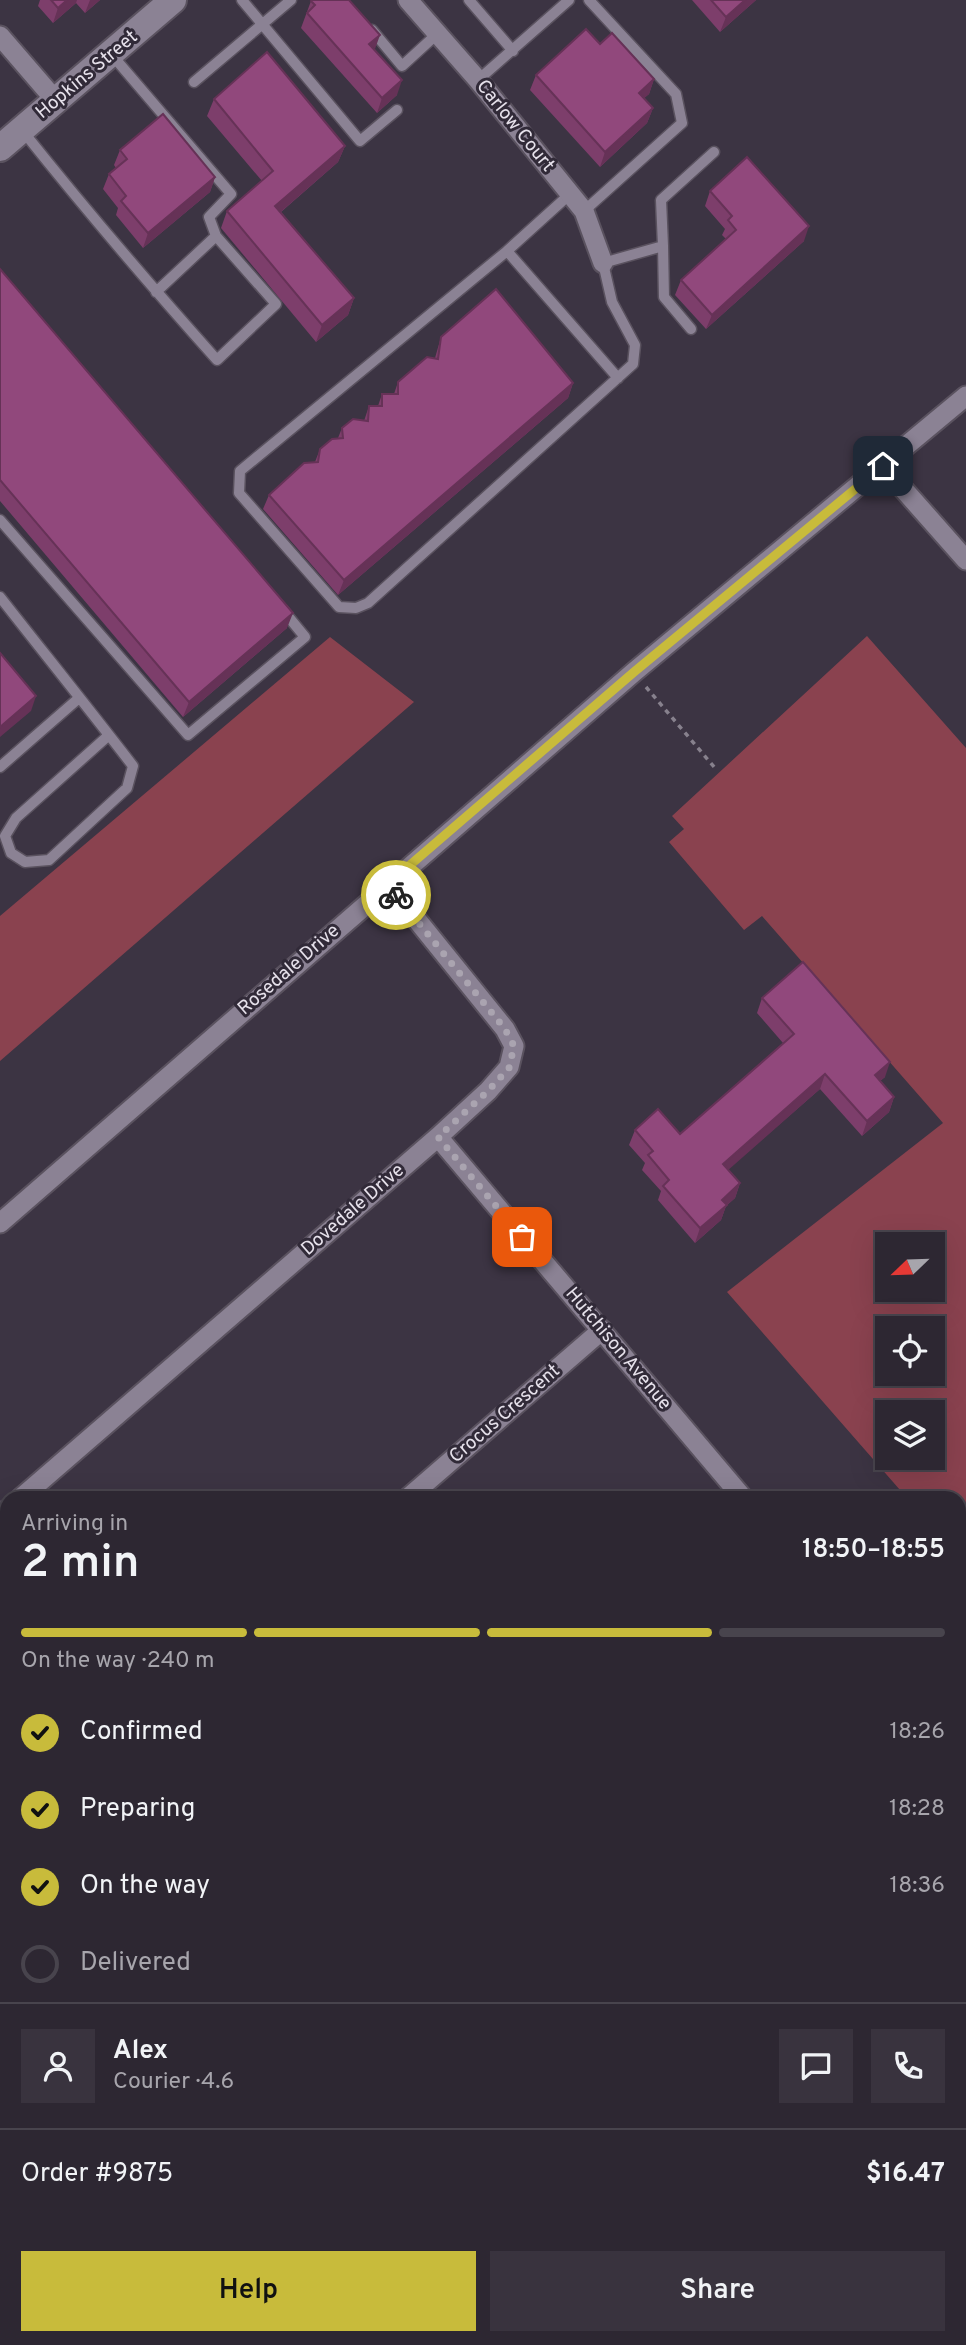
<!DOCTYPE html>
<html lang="en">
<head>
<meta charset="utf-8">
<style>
  body { margin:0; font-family:Overpass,sans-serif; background:#39333e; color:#f1f3f6; height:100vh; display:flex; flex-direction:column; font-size:26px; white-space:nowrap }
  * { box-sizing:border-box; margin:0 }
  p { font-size:23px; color:#a7a5ac }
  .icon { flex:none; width:38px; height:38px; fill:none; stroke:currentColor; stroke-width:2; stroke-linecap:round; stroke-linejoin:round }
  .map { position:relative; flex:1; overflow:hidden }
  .details { position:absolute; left:0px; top:1491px; width:966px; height:854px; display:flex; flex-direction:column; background:#2d2732; border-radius:21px 21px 0 0; box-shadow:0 7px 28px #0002,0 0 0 2px #48444d }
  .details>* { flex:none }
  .needle { width:46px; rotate:247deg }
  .controls { position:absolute; left:875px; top:1232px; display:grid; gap:14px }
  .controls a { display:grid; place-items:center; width:70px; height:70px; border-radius:0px; background:#2d2732; box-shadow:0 7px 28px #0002,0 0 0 2px #48444d; font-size:35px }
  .pin { position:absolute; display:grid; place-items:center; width:60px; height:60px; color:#fff; margin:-30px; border-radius:14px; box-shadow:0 4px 10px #0006 }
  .courier { position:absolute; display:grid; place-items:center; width:70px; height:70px; margin:-35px; border:5px solid #c8bb3b; border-radius:50%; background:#fff; color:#222; box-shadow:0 2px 9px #0007 }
  .overview em { font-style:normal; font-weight:600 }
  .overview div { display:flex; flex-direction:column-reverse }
  .overview { display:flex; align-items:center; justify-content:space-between; height:119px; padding:0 21px }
  h1 { font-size:46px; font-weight:600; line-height:52px }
  .bar { display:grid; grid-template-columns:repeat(4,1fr); gap:10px 7px; align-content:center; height:84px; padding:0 21px }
  .bar i { height:9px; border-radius:5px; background:#48444d }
  .bar .on { background:#c8bb3b }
  .bar p { grid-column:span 4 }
  .line { display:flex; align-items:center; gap:18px; padding:0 21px; border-top:2px solid #48444d }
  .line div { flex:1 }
  .round { display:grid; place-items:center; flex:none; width:74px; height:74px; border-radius:0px; background:#39333e }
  ol { padding:0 21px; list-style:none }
  li { display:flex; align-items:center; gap:21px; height:77px }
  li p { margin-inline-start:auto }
  li .icon { padding:7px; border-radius:50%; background:#c8bb3b; color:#111; stroke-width:4 }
  li:last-child { color:#a7a5ac }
  li i { width:38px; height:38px; border:4px solid #48444d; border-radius:50% }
  .cta { display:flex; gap:14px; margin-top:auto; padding:14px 21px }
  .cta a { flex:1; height:80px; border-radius:0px; background:#c8bb3b; color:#111; font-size:28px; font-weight:600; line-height:80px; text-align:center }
  .cta a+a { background:#39333e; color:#f1f3f6 }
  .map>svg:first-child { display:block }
  .green { fill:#8a424f; fill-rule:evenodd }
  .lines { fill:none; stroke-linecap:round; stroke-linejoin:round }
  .stream { stroke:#4a5869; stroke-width:5 }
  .lane-casing { stroke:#5a525f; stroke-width:13 }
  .street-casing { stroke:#5a525f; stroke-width:23 }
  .secondary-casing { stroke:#5a525f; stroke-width:30 }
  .path { stroke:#87818d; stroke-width:3.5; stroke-dasharray:5 5; stroke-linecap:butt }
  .lane { stroke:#8b8294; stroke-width:10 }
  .street { stroke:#8b8294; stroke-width:19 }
  .secondary { stroke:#8b8294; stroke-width:26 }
  .wall { fill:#7d3e6b }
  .shaded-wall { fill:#663257 }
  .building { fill:#91487c; stroke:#663257; stroke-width:2 }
  .done { stroke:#aaa4b0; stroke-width:7; stroke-dasharray:0 12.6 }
  .route { stroke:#c8bb3b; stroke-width:9 }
  .labels { text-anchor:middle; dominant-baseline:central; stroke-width:6; stroke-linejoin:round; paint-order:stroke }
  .street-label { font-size:19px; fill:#e6e1eb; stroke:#312a38 }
</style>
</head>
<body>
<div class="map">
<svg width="966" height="2345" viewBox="0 0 966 2345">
  <rect width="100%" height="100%" fill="#3c3443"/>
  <!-- green -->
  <path class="green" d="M867,636L966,748V1559L963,1563L959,1558V1498H907L727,1292L943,1123L762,916L744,930L669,842L684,829L672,816ZM887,1244H933V1290H887ZM887,1328H933V1374H887ZM887,1412H933V1458H887Z
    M330,637L414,702L0,1061V916Z
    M966,1899V2271L959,2263V1906Z
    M483,2338H784L776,2345H475Z"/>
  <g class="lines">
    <!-- stream -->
    <path class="stream" d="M959,2112L966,2109
      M654,2345L682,2343L691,2338"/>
    <!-- lane casing -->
    <g class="lane-casing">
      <path id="lane" d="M242,0L360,141L397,110
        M469,0L513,51
        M372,30L402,66L437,34
        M112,55L231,194L209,217L216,236
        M478,80L569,0
        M194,82L291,0
        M22,130C85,209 150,285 217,360L276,304L216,236L156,292
        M570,194L507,251L618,378
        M584,211L682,123L676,94L589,0
        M663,246L661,200L714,152
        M507,251L240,471L239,493L339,607L356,608L368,603L633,364L635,345L612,302L603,263L663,246L664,297L691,329
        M0,520L188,735L305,637L282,609
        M0,597C44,653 89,709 133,766L127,788L49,860L25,862L11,853L5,836L16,818L109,735
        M0,767L79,698"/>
    </g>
    <!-- street casing -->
    <g class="street-casing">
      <path id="street" d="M408,0L478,80L584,211L603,263
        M0,36L56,101
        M883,466L966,560
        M438,1137L743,1498
        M0,1223L634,672L966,396
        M21,1498L438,1137L488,1091L509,1067L514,1046L505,1029L388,884
        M408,1498L602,1330
        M0,1516L7,1510
        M959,1728L966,1722
        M0,1858L7,1867
        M0,2162L7,2156
        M404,2338L410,2345
        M256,2345L264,2338"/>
    </g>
    <!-- secondary casing -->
    <g class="secondary-casing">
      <path id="secondary" d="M0,148L173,0"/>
    </g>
    <!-- path -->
    <path class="path" d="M646,687L715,768"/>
    <!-- lane -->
    <use href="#lane" class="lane"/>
    <!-- street -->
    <use href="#street" class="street"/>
    <!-- secondary -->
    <use href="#secondary" class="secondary"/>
  </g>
  <!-- wall -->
  <path class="wall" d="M40,0H100L85,13L76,3L53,23L38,6Z
    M692,0H756L720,32Z
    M311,1L375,50L397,95L377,113L301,28Z
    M600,44L654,79L649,94L644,98L653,108L647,123L600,167L530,90L536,75Z
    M214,99L345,146L338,162L281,212L354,298L348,315L316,342L221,228L227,211L262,181L207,116Z
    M120,150L215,177L210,192L143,248L116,215L118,208L103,189L109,174L116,168L114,165Z
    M710,191L804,241L706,329L675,295L681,280L726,239L722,235L725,229L705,206Z
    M0,269L287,628L183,717L0,501Z
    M441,337L573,383L568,398L338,595L263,509L269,495L315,462L320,449L338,438L342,428L364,421L369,406H378L382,394H394L398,382L435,358Z
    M762,998L885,1077L880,1081L894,1097L889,1112L862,1136L820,1089L728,1169L740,1183L735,1198L726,1206L721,1220L695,1243L658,1200L661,1191L642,1170L645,1163L629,1145L635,1130L680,1134L783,1043L757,1013Z"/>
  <!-- shaded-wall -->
  <path class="shaded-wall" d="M67,0H77L76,3L53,23L58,8Z
    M90,0H100L85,13Z
    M745,0H756L720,32L726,17Z
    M380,35L375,49L369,44Z
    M654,79L649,94L633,108L639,93Z
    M402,80L397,95L377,113L382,98Z
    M653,108L647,123L600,167L605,152Z
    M345,146L338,162L269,222L275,206Z
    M215,177L210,192L143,248L148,233Z
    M809,226L804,241L706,329L712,315Z
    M354,298L348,315L316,342L322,325Z
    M573,383L568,398L338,595L344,580Z
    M293,613L287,628L183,717L189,702Z
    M36,696L31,711L0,737V727Z
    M890,1062L885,1077L869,1090L875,1075Z
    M825,1074L820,1089L718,1179L723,1164Z
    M894,1097L889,1112L862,1136L867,1121Z
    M740,1183L735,1198L726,1206L721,1220L695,1243L700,1228L722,1200Z"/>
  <!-- building -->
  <path class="building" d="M51,0H67L58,8Z
    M312,0H349L380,35L369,44L402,80L382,98L307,13L315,5L311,1Z
    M711,0H745L726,17Z
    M586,29L600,44L612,33L654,79L639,93L653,108L605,152L536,75Z
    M267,52L345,146L275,206L354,298L322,325L227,211L273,171L214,99Z
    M163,114L215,177L148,233L121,201L126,196L109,174L127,159L120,150Z
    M747,157L809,226L712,315L681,280L736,230L728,220L732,216L710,191Z
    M0,269L293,613L189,702L0,480Z
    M496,289L573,383L344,580L269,495L304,463L318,462L320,449L332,439L343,438L342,428L353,419L368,421L369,406H382V394H398V382L420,363L427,357L438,359L441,337Z
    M0,653L36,696L0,727Z
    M803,962L890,1062L875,1075L894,1097L867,1121L825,1074L723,1164L740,1183L722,1200L727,1205L700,1228L663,1186L669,1180L648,1155L653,1151L635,1130L658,1109L680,1134L794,1034L762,998Z"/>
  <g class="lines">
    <!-- done -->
    <path class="done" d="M396,895L505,1029L514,1046L509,1068L488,1091L438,1137L522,1237"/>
    <!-- route -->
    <path class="route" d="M396,895L388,884L634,672L883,466"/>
  </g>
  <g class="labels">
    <!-- street labels -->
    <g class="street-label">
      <text transform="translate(87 75) rotate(-40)">Hopkins Street</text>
      <text transform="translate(515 126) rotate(51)">Carlow Court</text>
      <text transform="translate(289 970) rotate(-41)">Rosedale Drive</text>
      <text transform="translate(353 1210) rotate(-41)">Dovedale Drive</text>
      <text transform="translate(618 1349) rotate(50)">Hutchison Avenue</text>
      <text transform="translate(505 1414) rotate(-41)">Crocus Crescent</text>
    </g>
  </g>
</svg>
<div class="controls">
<a><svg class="needle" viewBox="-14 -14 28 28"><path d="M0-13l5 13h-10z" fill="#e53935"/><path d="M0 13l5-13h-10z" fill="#a7a5ac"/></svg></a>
<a><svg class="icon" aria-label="locate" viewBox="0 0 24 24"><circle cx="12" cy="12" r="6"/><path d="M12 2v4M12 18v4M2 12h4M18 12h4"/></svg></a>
<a><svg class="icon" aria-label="layers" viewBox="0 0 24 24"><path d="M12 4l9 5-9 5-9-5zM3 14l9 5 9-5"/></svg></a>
</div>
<div class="pin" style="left:522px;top:1237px;background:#ea580c"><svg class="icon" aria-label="bag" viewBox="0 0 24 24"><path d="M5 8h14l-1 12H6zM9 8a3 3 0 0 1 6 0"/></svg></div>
<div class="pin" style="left:883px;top:466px;background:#1f2937"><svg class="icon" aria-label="home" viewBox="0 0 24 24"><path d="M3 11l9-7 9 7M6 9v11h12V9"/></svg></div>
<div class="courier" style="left:396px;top:895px"><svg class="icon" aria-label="bike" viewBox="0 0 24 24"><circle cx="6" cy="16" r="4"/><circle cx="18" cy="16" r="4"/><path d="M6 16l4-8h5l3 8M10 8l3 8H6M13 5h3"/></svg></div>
<section class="details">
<div class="overview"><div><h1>2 min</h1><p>Arriving in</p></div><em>18:50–18:55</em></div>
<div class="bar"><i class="on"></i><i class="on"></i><i class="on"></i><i></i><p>On the way · 240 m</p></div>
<ol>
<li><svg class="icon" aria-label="check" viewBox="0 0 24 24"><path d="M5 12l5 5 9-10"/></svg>Confirmed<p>18:26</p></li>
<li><svg class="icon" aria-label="check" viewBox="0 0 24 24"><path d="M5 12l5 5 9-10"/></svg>Preparing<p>18:28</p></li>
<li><svg class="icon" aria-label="check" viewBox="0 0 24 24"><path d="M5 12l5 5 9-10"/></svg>On the way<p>18:36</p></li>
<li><i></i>Delivered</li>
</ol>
<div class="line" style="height:126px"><a class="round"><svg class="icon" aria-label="person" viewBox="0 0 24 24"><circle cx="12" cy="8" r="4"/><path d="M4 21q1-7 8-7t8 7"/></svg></a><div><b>Alex</b><p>Courier · 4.6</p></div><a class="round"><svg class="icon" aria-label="chat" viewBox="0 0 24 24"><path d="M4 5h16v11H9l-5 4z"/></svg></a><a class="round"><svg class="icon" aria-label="phone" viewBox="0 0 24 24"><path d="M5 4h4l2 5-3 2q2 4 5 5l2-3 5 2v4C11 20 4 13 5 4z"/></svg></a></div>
<div class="line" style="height:91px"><div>Order #9875</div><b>$16.47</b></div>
<div class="cta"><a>Help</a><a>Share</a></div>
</section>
</div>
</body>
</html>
